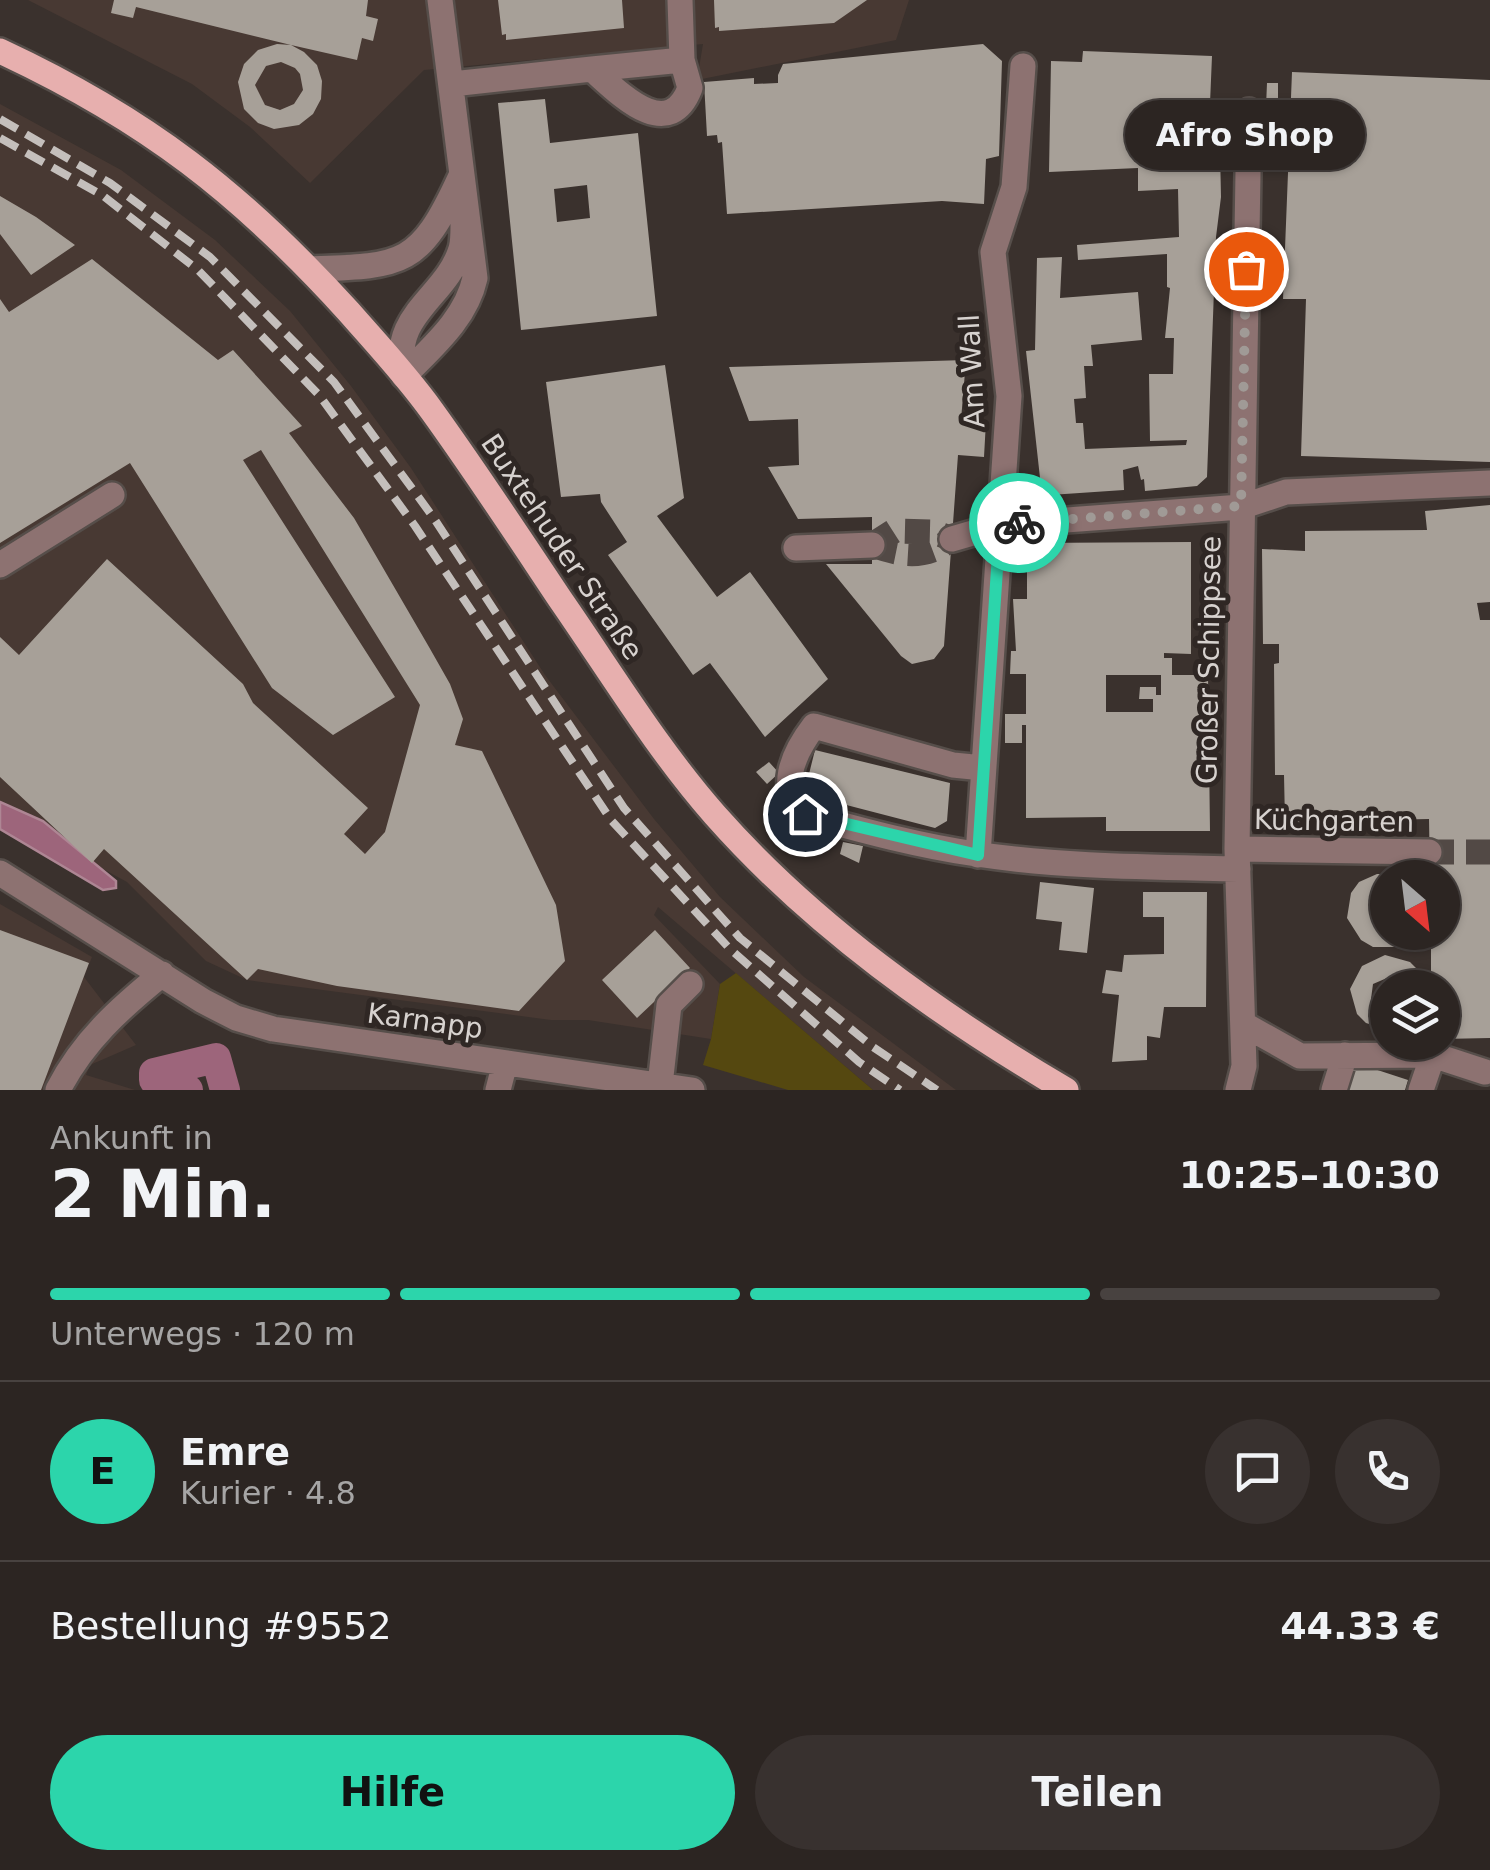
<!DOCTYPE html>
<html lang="de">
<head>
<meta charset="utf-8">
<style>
  body { margin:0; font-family:"DejaVu Sans",sans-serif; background:#38312f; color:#f1f3f6; height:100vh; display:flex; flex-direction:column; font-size:38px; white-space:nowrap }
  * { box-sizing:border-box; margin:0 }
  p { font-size:32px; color:#a6a5a5 }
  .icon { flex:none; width:55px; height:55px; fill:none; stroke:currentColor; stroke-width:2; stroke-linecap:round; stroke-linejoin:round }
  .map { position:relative; height:1090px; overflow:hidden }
  .drawer { display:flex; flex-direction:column; background:#2c2522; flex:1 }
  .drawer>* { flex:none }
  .needle { width:65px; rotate:152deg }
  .tools { position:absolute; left:1370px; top:860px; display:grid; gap:20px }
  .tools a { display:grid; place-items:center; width:90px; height:90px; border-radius:50%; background:#2c2522; box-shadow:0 2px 8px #0004,0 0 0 2px #484240; font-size:50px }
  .pin { position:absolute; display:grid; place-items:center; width:85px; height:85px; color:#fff; margin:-42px; border:5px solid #fff; border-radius:50%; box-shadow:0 2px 10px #0007 }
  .courier { position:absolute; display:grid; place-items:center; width:100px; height:100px; margin:-50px; border:8px solid #2cd5ab; border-radius:50%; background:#fff; color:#222; box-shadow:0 2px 12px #0007 }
  .bubble { position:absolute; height:70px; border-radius:35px; background:#2c2522; box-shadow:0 2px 8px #0004,0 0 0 2px #484240; font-size:32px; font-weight:800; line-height:70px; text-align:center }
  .head em { font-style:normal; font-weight:800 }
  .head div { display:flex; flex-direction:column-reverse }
  .head { display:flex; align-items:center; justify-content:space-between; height:170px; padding:0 50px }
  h1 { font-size:65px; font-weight:800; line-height:75px }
  .bar { display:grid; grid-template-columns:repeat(4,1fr); gap:15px 10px; align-content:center; height:120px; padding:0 50px }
  .bar i { height:12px; border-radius:8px; background:#484240 }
  .bar .active { background:#2cd5ab }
  .bar p { grid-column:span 4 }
  .line { display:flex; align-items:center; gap:25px; padding:0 50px; border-top:2px solid #484240 }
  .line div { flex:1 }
  .round { display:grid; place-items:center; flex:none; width:105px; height:105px; border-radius:52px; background:#38312f }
  .primary-button { display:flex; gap:20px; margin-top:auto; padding:20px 50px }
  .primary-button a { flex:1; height:115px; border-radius:60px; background:#2cd5ab; color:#111; font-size:40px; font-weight:800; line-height:115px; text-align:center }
  .primary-button a+a { background:#38312f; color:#f1f3f6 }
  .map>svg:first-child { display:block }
  .built { fill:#483933 }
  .green { fill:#554810 }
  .water { fill:#9d657b; stroke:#ae8694; stroke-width:2.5 }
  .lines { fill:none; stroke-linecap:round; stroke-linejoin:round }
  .canal { stroke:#9d657b; stroke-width:30 }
  .building { fill:#a7a098; fill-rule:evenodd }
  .minor-tunnel { stroke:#524945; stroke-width:25; stroke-dasharray:25 12; stroke-linecap:butt }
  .minor-casing { stroke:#564e4a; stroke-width:30 }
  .major-casing { stroke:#564e4a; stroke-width:30 }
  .minor { stroke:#8d7271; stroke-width:25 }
  .major { stroke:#e7afae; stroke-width:25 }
  .rail { stroke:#c4bfbc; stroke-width:8; stroke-dasharray:20 10; stroke-linecap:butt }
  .done { stroke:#a09a96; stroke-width:10; stroke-dasharray:0 18 }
  .route { stroke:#2cd5ab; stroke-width:12 }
  .labels { text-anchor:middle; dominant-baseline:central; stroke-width:10; stroke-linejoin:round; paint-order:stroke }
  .street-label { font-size:28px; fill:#d7d2cf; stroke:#2f2724 }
</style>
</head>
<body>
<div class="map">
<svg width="1490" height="1090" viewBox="0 0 1490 1090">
  <rect width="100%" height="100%" fill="#3a312d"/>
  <!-- built -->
  <path class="built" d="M28,0H909L896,40L697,80L703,44L424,70L310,183L250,127L192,84Z
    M0,104L121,170L215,240L290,311L351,386L411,468L545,675L654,819L720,897L804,977L956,1090H873L658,907L654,915L720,984L711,1039L588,1020H551L247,980L206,961L127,882L92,863L43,821L0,802Z
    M0,904L92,957L84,977L136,1045L90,1065L86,1075L135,1090H0Z"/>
  <!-- green -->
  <path class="green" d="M736,973L873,1090H788L703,1065L711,1039L720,984Z"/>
  <!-- water -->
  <path class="water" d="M0,802L43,821L116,881V888L103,890L0,829Z"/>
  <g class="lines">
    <!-- canal -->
    <path class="canal" d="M188,1090L154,1080V1073L216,1058L225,1090"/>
  </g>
  <!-- building -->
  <path class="building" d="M114,0H368L366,16L378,19L373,41L362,38L357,60L291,45L304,52L317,65L322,81L321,99L313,114L299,125L274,129L258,123L244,109L238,82L244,64L258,50L277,44L291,45L136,7L133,18L111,13ZM281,62L295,68L300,74L303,90L294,104L280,110L265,105L255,85L266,66Z
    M498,0H622L624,28L506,40V34L502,35Z
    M714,0H867L834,23L719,31V27L715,28Z
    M983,44L1002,61L999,156L986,159L984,204L942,201L727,214L722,142L718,143L717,135L707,136L704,82L754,78V84L778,83V75L783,64Z
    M1083,51L1212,56L1208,151H1220L1221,197L1216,237L1207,477L1197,486L1145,491L1144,479L1141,480L1138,466L1123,470L1124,490L1050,495L1041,487L1026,351L1035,350L1037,258L1062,257L1060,298L1138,292L1142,340L1091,345L1093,366H1084L1086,398L1074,399L1076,423H1083L1085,449L1186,445L1187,440L1150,441L1149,374H1173L1174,338H1165L1170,288L1167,287V254L1078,260L1077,245L1179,237L1178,189L1138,191V168L1049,172L1051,61L1082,62Z
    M1292,72L1490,80V462L1301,456L1306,299H1283Z
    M1267,83H1278V107H1266Z
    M545,99L550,143L638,133L657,316L521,330L498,103ZM587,185L590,218L557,222L554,189Z
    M0,196L36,217L75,245L31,275L0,234Z
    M92,259L218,360L233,350L302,426L289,433L354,518L429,647L450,684L463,719L455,745L482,751L556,905L565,961L519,1011L337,986L258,969L247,980L104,849L92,863L0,777V637L19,655L107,559L243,684L253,703L368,808L344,834L365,854L385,832L420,705L261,450L243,460L395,697L333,735L272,688L130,463L0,543V299L9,312Z
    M966,360L961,420L986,421L984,457L958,455L944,646L934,659L912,664L901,656L826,564H872V517L798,519L768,467L799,465L798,419L749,421L729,367Z
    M665,365L684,498L657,516L717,597L750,572L828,679L765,737L710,663L693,675L608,555L627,542L601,502L600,494L561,497L546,382Z
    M1490,505V602L1477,603L1480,620H1490V1038L1442,1039V988H1431V947H1373L1361,940L1347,918L1351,893L1359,882L1377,874H1396L1403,878H1388V894L1378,895L1370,903L1371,919L1388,927V932H1442V878H1430L1429,819L1285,822L1284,775H1275L1274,664L1279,663V644H1263L1262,549L1305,551V531L1427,530L1425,511Z
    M1191,542V654L1164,653V658H1172V675H1208L1210,831H1106V817L1026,818V725H1022V743H1005V714H1026V674H1010L1011,651H1016L1013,599H1027V543ZM1106,675H1161V695H1156V687H1140L1139,699H1153V712H1106Z
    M815,750L950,783L947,821L935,828L804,794Z
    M769,762L779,773L767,784L756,772Z
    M843,842L863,846L859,863L840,854Z
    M1040,882L1094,888L1087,953L1059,950L1062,922L1036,919Z
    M1143,892H1207L1206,1007H1164L1160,1038L1147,1036V1060L1112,1062L1119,995L1102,993L1106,970L1122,972L1124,955L1164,954V917H1143Z
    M0,930L89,963L41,1090H0Z
    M655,930L690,968L637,1018L602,980Z
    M1385,955L1410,962L1419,971L1425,988H1400L1387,978L1373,984L1371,999L1378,1007L1388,1008V1030L1366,1023L1357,1014L1350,989L1362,966Z
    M1353,1062L1408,1080L1405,1090H1344Z"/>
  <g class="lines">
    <!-- minor-tunnel -->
    <path class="minor-tunnel" d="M872,545C904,556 925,559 952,539
      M872,545L894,531L934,532L952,539
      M1429,852H1490"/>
    <!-- minor casing -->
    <g class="minor-casing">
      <path id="minor" d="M680,0L682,60
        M682,60L690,88C668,145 618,92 592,69Z
        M452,84L592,69
        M309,269C403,266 419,267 460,178
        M404,376C432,347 466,319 475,278L440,0
        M404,376C389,314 446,298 461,249C463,242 463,233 463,225
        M952,539L1000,525L1241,507L1286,492L1490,483
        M796,548L872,545
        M0,565L112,495
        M983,768L953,765L814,726C794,752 773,794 810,816C864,831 920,846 976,854C1062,867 1151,867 1238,869
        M1237,849L1429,852
        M978,855L1009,396L993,252L1014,187L1023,66
        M0,873L203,1001L236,1018L273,1029L692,1090
        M1243,1024L1300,1056L1433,1055L1485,1072
        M660,1085L669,1005L690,984
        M58,1090C83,1041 120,1008 162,974
        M498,1090L505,1063
        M1238,1090L1244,1066L1237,849L1249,111
        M1334,1090L1345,1055
        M1421,1090L1433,1055"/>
    </g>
    <!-- major casing -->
    <g class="major-casing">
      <path id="major" d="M0,51C146,119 241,193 349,312C377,344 407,376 432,411C476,472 518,536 560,599C610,671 657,749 715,815C813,926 939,1015 1066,1090"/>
    </g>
    <!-- minor -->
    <use href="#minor" class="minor"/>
    <!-- major -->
    <use href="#major" class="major"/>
    <!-- rail -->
    <path class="rail" d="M0,119L110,183L210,257L334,382L433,517L624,808L740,938L873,1047L937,1090
      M0,138L102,195L198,270L319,395L415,526L611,820L730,949L859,1062L900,1090"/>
  </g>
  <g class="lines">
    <!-- done -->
    <path class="done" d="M1019,523L1241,506L1246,269"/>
    <!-- route -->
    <path class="route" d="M805,814L978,855L1000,524L1019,523"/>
  </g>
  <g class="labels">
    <!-- street labels -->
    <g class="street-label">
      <text transform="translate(972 371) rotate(-93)">Am Wall</text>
      <text transform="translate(562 547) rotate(56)">Buxtehuder Straße</text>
      <text transform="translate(1209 660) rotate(-89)">Großer Schippsee</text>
      <text transform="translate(1334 821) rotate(1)">Küchgarten</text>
      <text transform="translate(425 1021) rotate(8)">Karnapp</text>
    </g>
  </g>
</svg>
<div class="tools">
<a><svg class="needle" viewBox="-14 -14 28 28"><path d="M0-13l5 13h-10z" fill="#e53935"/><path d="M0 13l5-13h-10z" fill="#a6a5a5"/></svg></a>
<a><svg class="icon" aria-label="layers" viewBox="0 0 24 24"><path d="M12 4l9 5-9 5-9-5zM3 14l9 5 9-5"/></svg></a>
</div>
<div class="pin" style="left:1246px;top:269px;background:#ea580c"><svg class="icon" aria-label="bag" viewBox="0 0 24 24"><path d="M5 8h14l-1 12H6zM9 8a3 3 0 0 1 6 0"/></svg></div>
<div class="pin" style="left:805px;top:814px;background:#1f2937"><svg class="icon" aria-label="home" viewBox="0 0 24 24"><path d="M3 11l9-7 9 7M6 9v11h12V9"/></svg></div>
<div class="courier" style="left:1019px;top:523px"><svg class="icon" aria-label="bike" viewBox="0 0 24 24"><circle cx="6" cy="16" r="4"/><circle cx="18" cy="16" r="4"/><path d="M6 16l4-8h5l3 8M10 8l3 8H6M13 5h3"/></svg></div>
<div class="bubble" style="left:1125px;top:100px;width:240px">Afro Shop</div>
</div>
<section class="drawer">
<div class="head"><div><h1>2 Min.</h1><p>Ankunft in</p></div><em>10:25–10:30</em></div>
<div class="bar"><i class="active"></i><i class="active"></i><i class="active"></i><i></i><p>Unterwegs · 120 m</p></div>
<div class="line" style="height:180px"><b class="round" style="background:#2cd5ab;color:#111">E</b><div><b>Emre</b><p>Kurier · 4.8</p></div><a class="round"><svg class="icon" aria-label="chat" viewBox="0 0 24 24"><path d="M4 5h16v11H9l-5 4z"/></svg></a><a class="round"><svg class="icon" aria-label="phone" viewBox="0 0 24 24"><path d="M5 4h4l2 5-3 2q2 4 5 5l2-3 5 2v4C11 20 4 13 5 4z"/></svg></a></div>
<div class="line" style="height:130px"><div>Bestellung #9552</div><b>44.33 €</b></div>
<div class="primary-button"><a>Hilfe</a><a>Teilen</a></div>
</section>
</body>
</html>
